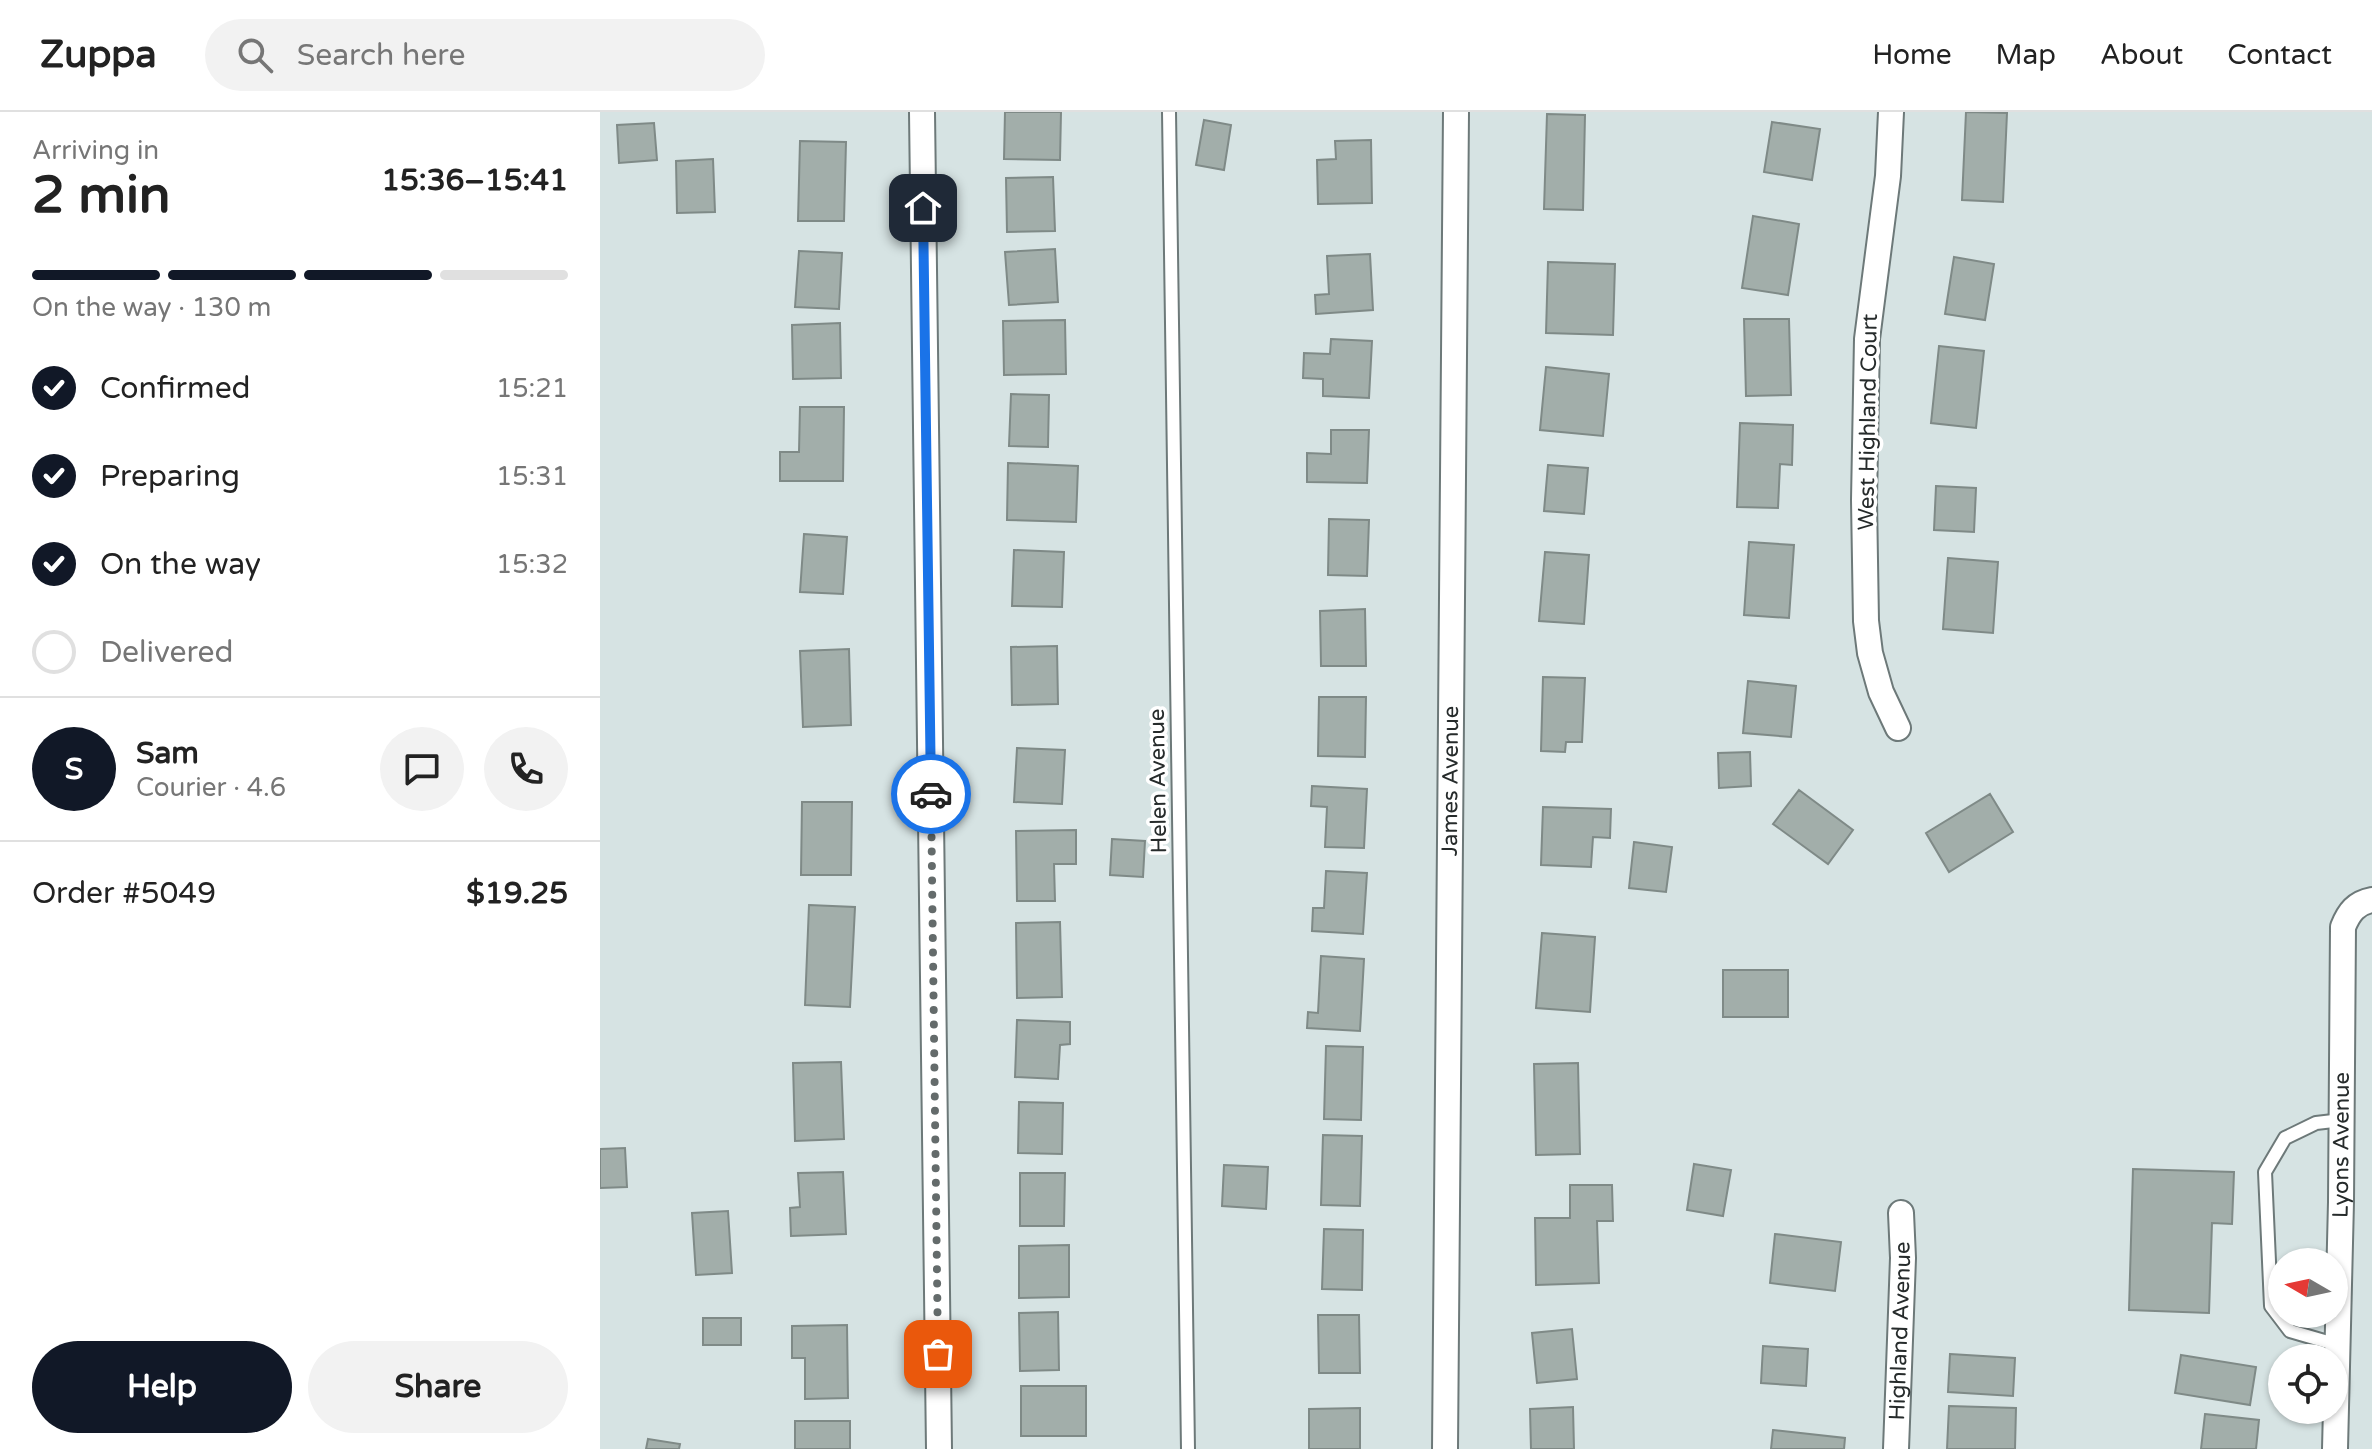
<!DOCTYPE html>
<html lang="en">
<head>
<meta charset="utf-8">
<style>
  body { margin:0; font-family:"Varela Round",sans-serif; background:#f2f2f2; color:#222; height:100vh; display:flex; flex-direction:column; font-size:30px; white-space:nowrap }
  * { box-sizing:border-box; margin:0 }
  p { font-size:26px; color:#767676 }
  .icon { flex:none; width:44px; height:44px; fill:none; stroke:currentColor; stroke-width:2; stroke-linecap:round; stroke-linejoin:round }
  .map { position:relative; flex:1; overflow:hidden }
  .panel { display:flex; flex-direction:column; background:#fff; width:600px }
  .panel>* { flex:none }
  .needle { width:52px; rotate:279deg }
  .fabs { position:absolute; left:1668px; top:1136px; display:grid; gap:16px }
  .fabs a { display:grid; place-items:center; width:80px; height:80px; border-radius:50%; background:#fff; box-shadow:0 2px 6px #0004; font-size:40px }
  .pin { position:absolute; display:grid; place-items:center; width:68px; height:68px; color:#fff; margin:-34px; border-radius:16px; box-shadow:0 4px 12px #0006 }
  .courier { position:absolute; display:grid; place-items:center; width:80px; height:80px; margin:-40px; border:6px solid #1a73e8; border-radius:50%; background:#fff; color:#222; box-shadow:0 2px 10px #0007 }
  .overview em { font-style:normal; font-weight:700 }
  .overview div { display:flex; flex-direction:column-reverse }
  .overview { display:flex; align-items:center; justify-content:space-between; height:136px; padding:0 32px }
  h1 { font-size:52px; font-weight:700; line-height:60px }
  .bar { display:grid; grid-template-columns:repeat(4,1fr); gap:12px 8px; align-content:center; height:96px; padding:0 32px }
  .bar i { height:10px; border-radius:6px; background:#e0e0e0 }
  .bar .selected { background:#111827 }
  .bar p { grid-column:span 4 }
  .line { display:flex; align-items:center; gap:20px; padding:0 32px; border-top:2px solid #e0e0e0 }
  .line div { flex:1 }
  .round { display:grid; place-items:center; flex:none; width:84px; height:84px; border-radius:42px; background:#f2f2f2 }
  ol { padding:0 32px; list-style:none }
  li { display:flex; align-items:center; gap:24px; height:88px }
  li p { margin-inline-start:auto }
  li .icon { padding:8px; border-radius:50%; background:#111827; color:#fff; stroke-width:4 }
  li:last-child { color:#767676 }
  li i { width:44px; height:44px; border:4px solid #e0e0e0; border-radius:50% }
  .button { display:flex; gap:16px; margin-top:auto; padding:16px 32px }
  .button a { flex:1; height:92px; border-radius:48px; background:#111827; color:#fff; font-size:32px; font-weight:700; line-height:92px; text-align:center }
  .button a+a { background:#f2f2f2; color:#222 }
  header { display:flex; align-items:center; gap:48px; box-sizing:border-box; height:112px; padding:0 40px; background:#fff; border-bottom:2px solid #e0e0e0 }
  header strong { font-size:38px }
  nav { display:flex; gap:44px; margin-inline-start:auto; font-size:28px }
  .search { width:560px; height:72px; background:#f2f2f2; display:flex; align-items:center; gap:20px; box-sizing:border-box; padding:0 28px; border-radius:44px; color:#767676; font-size:30px }
  main { display:flex; flex:1; min-height:0 }
  .map>svg:first-child { display:block }
  .building { fill:#a2aeaa; stroke:#7f8a87; stroke-width:2 }
  .lines { fill:none; stroke-linecap:round; stroke-linejoin:round }
  .lane-casing { stroke:#6d7979; stroke-width:16 }
  .street-casing { stroke:#6d7979; stroke-width:28 }
  .lane { stroke:#fff; stroke-width:12 }
  .street { stroke:#fff; stroke-width:24 }
  .done { stroke:#646b6b; stroke-width:8; stroke-dasharray:0 14.4 }
  .route { stroke:#1a73e8; stroke-width:10 }
  .labels { text-anchor:middle; dominant-baseline:central; stroke-width:7; stroke-linejoin:round; paint-order:stroke }
  .street-label { font-size:22px; fill:#262b2b; stroke:#fff }
</style>
</head>
<body>
<header>
<strong>Zuppa</strong>
<div class="search"><svg class="icon" aria-label="search" viewBox="0 0 24 24"><circle cx="10" cy="10" r="6"/><path d="M15 15l6 6"/></svg>Search here</div>
<nav><a>Home</a><a>Map</a><a>About</a><a>Contact</a></nav>
</header>
<main>
<section class="panel">
<div class="overview"><div><h1>2 min</h1><p>Arriving in</p></div><em>15:36–15:41</em></div>
<div class="bar"><i class="selected"></i><i class="selected"></i><i class="selected"></i><i></i><p>On the way · 130 m</p></div>
<ol>
<li><svg class="icon" aria-label="check" viewBox="0 0 24 24"><path d="M5 12l5 5 9-10"/></svg>Confirmed<p>15:21</p></li>
<li><svg class="icon" aria-label="check" viewBox="0 0 24 24"><path d="M5 12l5 5 9-10"/></svg>Preparing<p>15:31</p></li>
<li><svg class="icon" aria-label="check" viewBox="0 0 24 24"><path d="M5 12l5 5 9-10"/></svg>On the way<p>15:32</p></li>
<li><i></i>Delivered</li>
</ol>
<div class="line" style="height:144px"><b class="round" style="background:#111827;color:#fff">S</b><div><b>Sam</b><p>Courier · 4.6</p></div><a class="round"><svg class="icon" aria-label="chat" viewBox="0 0 24 24"><path d="M4 5h16v11H9l-5 4z"/></svg></a><a class="round"><svg class="icon" aria-label="phone" viewBox="0 0 24 24"><path d="M5 4h4l2 5-3 2q2 4 5 5l2-3 5 2v4C11 20 4 13 5 4z"/></svg></a></div>
<div class="line" style="height:104px"><div>Order #5049</div><b>$19.25</b></div>
<div class="button"><a>Help</a><a>Share</a></div>
</section>
<div class="map">
<svg width="1772" height="1337" viewBox="0 0 1772 1337">
  <rect width="100%" height="100%" fill="#d6e3e3"/>
  <!-- building -->
  <path class="building" d="M405,0H461L460,48L404,47Z
    M1366,0L1407,1L1403,90L1362,88Z
    M947,2L985,3L983,98L944,97Z
    M604,8L631,13L624,58L596,53Z
    M1172,10L1220,17L1212,68L1164,60Z
    M54,11L57,48L19,51L17,13Z
    M771,28L772,91L718,92L717,48L736,47L735,29Z
    M200,29L246,30L244,109H198Z
    M113,47L115,100L77,101L76,49Z
    M453,65L455,119L407,120L406,66Z
    M1153,104L1199,112L1188,183L1142,176Z
    M455,137L458,190L409,193L405,140Z
    M199,139L242,141L239,197L195,195Z
    M770,142L773,198L716,202L715,183L729,182L727,144Z
    M1354,145L1394,152L1385,208L1345,202Z
    M948,150L1015,152L1013,223L946,221Z
    M1144,207H1189L1191,283L1146,284Z
    M465,208L466,262L404,263L403,209Z
    M240,211L241,266L193,267L192,213Z
    M731,227L772,229L769,286L723,284V267L703,266L704,241L730,242Z
    M1339,234L1384,239L1376,316L1331,311Z
    M946,255L1009,262L1003,324L940,318Z
    M411,282L449,283L448,335L409,334Z
    M200,295H244L243,369H180V340H199Z
    M1140,311L1193,313L1192,353L1180,352L1178,396L1137,395Z
    M731,318H769L767,371L707,370V341L731,342Z
    M408,351L478,354L476,410L407,408Z
    M948,353L988,356L984,402L944,399Z
    M1336,374L1376,376L1374,420L1334,418Z
    M729,407L769,408L767,464L728,463Z
    M204,422L247,425L243,482L200,480Z
    M1149,430L1194,433L1189,506L1144,503Z
    M414,438L464,440L462,495L412,494Z
    M945,440L989,443L984,512L939,509Z
    M1348,446L1398,450L1393,521L1343,517Z
    M765,497L766,554H721L720,499Z
    M457,534L458,592L412,593L411,535Z
    M249,537L251,613L203,615L200,539Z
    M943,565L985,566L982,630H966L965,640L941,639Z
    M1148,569L1196,574L1191,625L1143,621Z
    M719,585H766L765,645L718,644Z
    M417,636L465,638L462,692L414,690Z
    M1150,640L1151,674L1119,676L1118,641Z
    M712,674L767,677L764,736L725,735L727,695L711,694Z
    M1199,678L1253,718L1228,752L1173,712Z
    M1390,682L1413,720L1349,760L1326,721Z
    M202,690H252L251,763H201Z
    M943,695L1011,697L1010,726L993,725L991,755L941,753Z
    M476,718V752H454L455,789H417L416,719Z
    M512,727L545,729L543,765L510,763Z
    M1034,730L1072,735L1066,780L1029,776Z
    M726,759L767,761L763,822L712,819L713,796H724Z
    M209,793L255,795L250,895L205,893Z
    M460,810L462,885L417,886L416,811Z
    M942,821L995,825L990,900L936,896Z
    M721,844L764,847L760,919L707,916L708,900L718,901Z
    M1123,858H1188V905H1123Z
    M417,908L470,910V932L460,933L458,967L415,965Z
    M726,934L763,935L761,1008L724,1007Z
    M241,950L244,1027L195,1029L193,951Z
    M978,951L980,1042L936,1043L934,952Z
    M419,990L463,991L462,1042L418,1041Z
    M723,1023L762,1024L760,1094L721,1093Z
    M25,1036L27,1075L0,1076V1037Z
    M1094,1052L1131,1058L1123,1104L1087,1098Z
    M624,1053L668,1055L666,1097L622,1094Z
    M1533,1057L1634,1060L1632,1112L1612,1111L1609,1201L1529,1198Z
    M243,1060L246,1122L191,1124L190,1096L200,1095L198,1061Z
    M420,1061H465L464,1114H420Z
    M970,1073H1012L1013,1109H997L999,1171L936,1173L935,1106H970Z
    M128,1099L132,1161L96,1163L92,1101Z
    M724,1117L763,1118L762,1178L722,1177Z
    M1175,1122L1241,1130L1235,1179L1170,1171Z
    M469,1133V1185L419,1186V1134Z
    M458,1200L459,1258L420,1259L419,1201Z
    M718,1203H759L760,1261H719Z
    M103,1206H141V1233H103Z
    M247,1213L248,1286L205,1287V1246H192V1214Z
    M972,1217L977,1267L937,1271L932,1221Z
    M1163,1234L1208,1237L1206,1274L1161,1271Z
    M1350,1242L1415,1246L1413,1284L1348,1280Z
    M1581,1243L1656,1255L1650,1293L1575,1281Z
    M421,1274H486V1324H421Z
    M1349,1294L1416,1296L1415,1337H1347Z
    M973,1295L974,1337H931L930,1297Z
    M760,1296V1337H709V1297Z
    M1605,1302L1659,1308L1656,1337H1601Z
    M195,1309H250V1337H195Z
    M1173,1318L1245,1326L1244,1337H1171Z
    M48,1327L80,1332L79,1337H46Z"/>
  <g class="lines">
    <!-- lane casing -->
    <g class="lane-casing">
      <path id="lane" d="M569,0L588,1337
        M1738,1233L1690,1219L1671,1194L1665,1060L1685,1026L1716,1011L1742,1008"/>
    </g>
    <!-- street casing -->
    <g class="street-casing">
      <g id="street">
        <path d="M322,0L339,1337"/>
        <path d="M1291,0L1288,64L1267,227L1264,388L1266,509L1270,541L1281,580L1298,616"/>
        <path id="s1" d="M845,1337L856,0"/>
        <path id="s2" d="M1296,1337L1303,1146L1301,1101"/>
        <path id="s3" d="M1735,1337L1741,1090L1743,815C1749,800 1756,791 1772,788"/>
      </g>
    </g>
    <!-- lane -->
    <use href="#lane" class="lane"/>
    <!-- street -->
    <use href="#street" class="street"/>
  </g>
  <g class="lines">
    <!-- done -->
    <path class="done" d="M331,682L338,1242"/>
    <!-- route -->
    <path class="route" d="M323,96L331,682"/>
  </g>
  <g class="labels">
    <!-- street labels -->
    <g class="street-label">
      <text transform="translate(1268 310) rotate(-89)">West Highland Court</text>
      <text stroke="none"><textPath href="#s1" startOffset="668">James Avenue</textPath></text>
      <text transform="translate(558 669) rotate(-91)">Helen Avenue</text>
      <text stroke="none"><textPath href="#s3" startOffset="304">Lyons Avenue</textPath></text>
      <text stroke="none"><textPath href="#s2" startOffset="118">Highland Avenue</textPath></text>
    </g>
  </g>
</svg>
<div class="fabs">
<a><svg class="needle" viewBox="-14 -14 28 28"><path d="M0-13l5 13h-10z" fill="#e53935"/><path d="M0 13l5-13h-10z" fill="#767676"/></svg></a>
<a><svg class="icon" aria-label="locate" viewBox="0 0 24 24"><circle cx="12" cy="12" r="6"/><path d="M12 2v4M12 18v4M2 12h4M18 12h4"/></svg></a>
</div>
<div class="pin" style="left:338px;top:1242px;background:#ea580c"><svg class="icon" aria-label="bag" viewBox="0 0 24 24"><path d="M5 8h14l-1 12H6zM9 8a3 3 0 0 1 6 0"/></svg></div>
<div class="pin" style="left:323px;top:96px;background:#1f2937"><svg class="icon" aria-label="home" viewBox="0 0 24 24"><path d="M3 11l9-7 9 7M6 9v11h12V9"/></svg></div>
<div class="courier" style="left:331px;top:682px"><svg class="icon" aria-label="car" viewBox="0 0 24 24"><path d="M5 17H2v-5l4-1 3-4h7l3 4 3 1v5h-3M9 17h6M6 11h13"/><circle cx="7" cy="17" r="2"/><circle cx="17" cy="17" r="2"/></svg></div>
</div>
</main>
</body>
</html>
